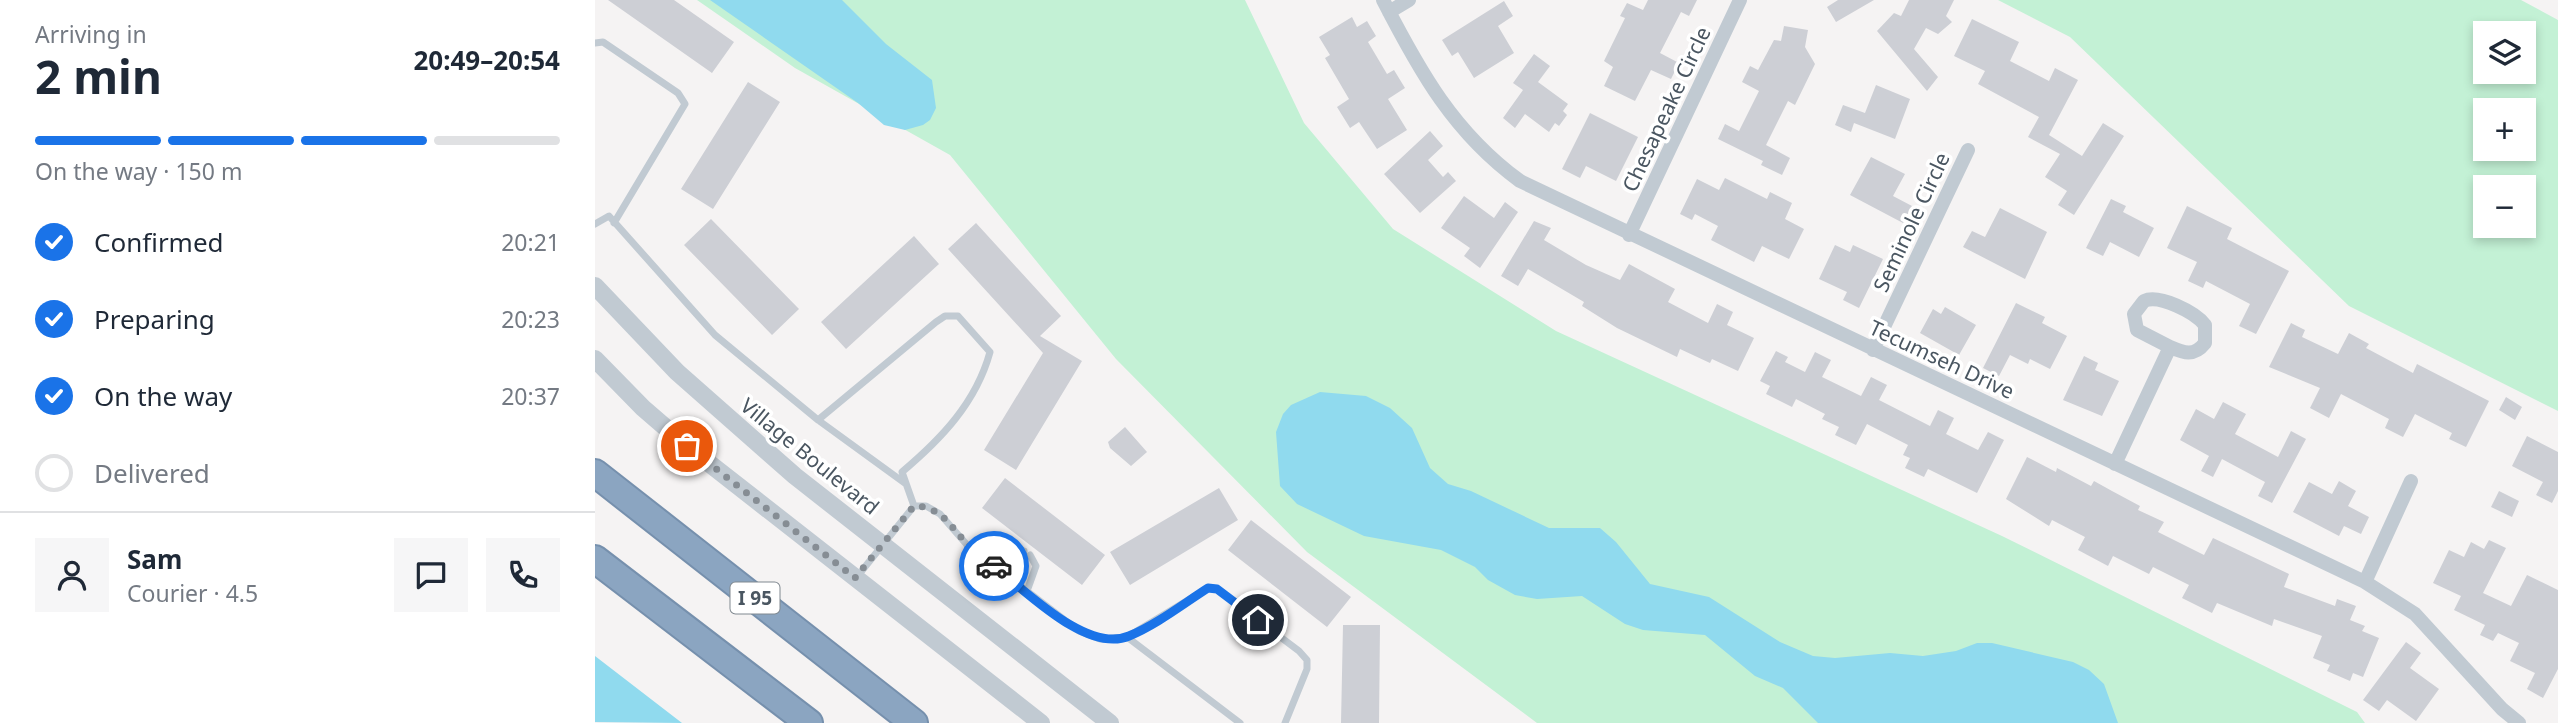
<!DOCTYPE html>
<html lang="en">
<head>
<meta charset="utf-8">
<style>
  body { margin:0; font-family:"Noto Sans",sans-serif; background:#f6f6f7; color:#1f2937; height:100vh; display:flex; flex-direction:column; font-size:26px; white-space:nowrap }
  * { box-sizing:border-box; margin:0 }
  p { font-size:23px; color:#747a83 }
  .icon { flex:none; width:38px; height:38px; fill:none; stroke:currentColor; stroke-width:2; stroke-linecap:round; stroke-linejoin:round }
  .map { position:relative; flex:1; overflow:hidden }
  .side { display:flex; flex-direction:column; background:#fff; width:595px }
  .side>* { flex:none }
  .controls { position:absolute; left:1878px; top:21px; display:grid; gap:14px }
  .controls a { display:grid; place-items:center; width:63px; height:63px; border-radius:0px; background:#fff; box-shadow:0 4px 10px #0003; font-size:35px }
  .pin { position:absolute; display:grid; place-items:center; width:60px; height:60px; color:#fff; margin:-30px; border:4px solid #fff; border-radius:50%; box-shadow:0 2px 7px #0007 }
  .courier { position:absolute; display:grid; place-items:center; width:70px; height:70px; margin:-35px; border:5px solid #1a73e8; border-radius:50%; background:#fff; color:#222; box-shadow:0 2px 9px #0007 }
  .headline em { font-style:normal; font-weight:700 }
  .headline div { display:flex; flex-direction:column-reverse }
  .headline { display:flex; align-items:center; justify-content:space-between; height:119px; padding:0 35px }
  h1 { font-size:46px; font-weight:700; line-height:52px }
  .bar { display:grid; grid-template-columns:repeat(4,1fr); gap:10px 7px; align-content:center; height:84px; padding:0 35px }
  .bar i { height:9px; border-radius:5px; background:#e0e1e3 }
  .bar .on { background:#1a73e8 }
  .bar p { grid-column:span 4 }
  .line { display:flex; align-items:center; gap:18px; padding:0 35px; border-top:2px solid #e0e1e3 }
  .line div { flex:1 }
  .round { display:grid; place-items:center; flex:none; width:74px; height:74px; border-radius:0px; background:#f6f6f7 }
  ol { padding:0 35px; list-style:none }
  li { display:flex; align-items:center; gap:21px; height:77px }
  li p { margin-inline-start:auto }
  li .icon { padding:7px; border-radius:50%; background:#1a73e8; color:#fff; stroke-width:4 }
  li:last-child { color:#747a83 }
  li i { width:38px; height:38px; border:4px solid #e0e1e3; border-radius:50% }
  main { display:flex; flex:1; min-height:0 }
  .map>svg:first-child { display:block }
  .green { fill:#c3f1d5; fill-rule:evenodd }
  .water { fill:#90daee }
  .building { fill:#cdcfd5 }
  .lines { fill:none; stroke-linecap:round; stroke-linejoin:round }
  .motorway-casing { stroke:#7690ad; stroke-width:30 }
  .service { stroke:#c1cad2; stroke-width:7 }
  .minor { stroke:#c1cad2; stroke-width:14 }
  .tertiary { stroke:#c1cad2; stroke-width:18 }
  .motorway { stroke:#8ba5c1; stroke-width:26 }
  .done { stroke:#868d94; stroke-width:7; stroke-dasharray:0 12.6 }
  .route { stroke:#1a73e8; stroke-width:9 }
  .labels { text-anchor:middle; dominant-baseline:central; stroke-width:7; stroke-linejoin:round; paint-order:stroke }
  .shield { fill:#fff; stroke:#808990; stroke-width:2 }
  .shield-label { font-size:19px; font-weight:bold; fill:#4a5661 }
  .street-label { font-size:21px; fill:#4a5661; stroke:#fff }
</style>
</head>
<body>
<main>
<section class="side">
<div class="headline"><div><h1>2 min</h1><p>Arriving in</p></div><em>20:49–20:54</em></div>
<div class="bar"><i class="on"></i><i class="on"></i><i class="on"></i><i></i><p>On the way · 150 m</p></div>
<ol>
<li><svg class="icon" aria-label="check" viewBox="0 0 24 24"><path d="M5 12l5 5 9-10"/></svg>Confirmed<p>20:21</p></li>
<li><svg class="icon" aria-label="check" viewBox="0 0 24 24"><path d="M5 12l5 5 9-10"/></svg>Preparing<p>20:23</p></li>
<li><svg class="icon" aria-label="check" viewBox="0 0 24 24"><path d="M5 12l5 5 9-10"/></svg>On the way<p>20:37</p></li>
<li><i></i>Delivered</li>
</ol>
<div class="line" style="height:126px"><a class="round"><svg class="icon" aria-label="person" viewBox="0 0 24 24"><circle cx="12" cy="8" r="4"/><path d="M4 21q1-7 8-7t8 7"/></svg></a><div><b>Sam</b><p>Courier · 4.5</p></div><a class="round"><svg class="icon" aria-label="chat" viewBox="0 0 24 24"><path d="M4 5h16v11H9l-5 4z"/></svg></a><a class="round"><svg class="icon" aria-label="phone" viewBox="0 0 24 24"><path d="M5 4h4l2 5-3 2q2 4 5 5l2-3 5 2v4C11 20 4 13 5 4z"/></svg></a></div>
</section>
<div class="map">
<svg width="1963" height="723" viewBox="0 0 1963 723">
  <rect width="100%" height="100%" fill="#f5f3f3"/>
  <!-- green -->
  <path class="green" d="M102,0H650L709,123L798,229L961,331L1407,536L1762,712L1770,723H942L712,552L521,359L355,155L200,68Z
    M1403,0H1926L1963,20V411L1754,306L1475,37ZM1890,33H1928V72H1890ZM1890,110H1928V149H1890ZM1890,187H1928V226H1890Z"/>
  <!-- water -->
  <path class="water" d="M115,0H247L291,44L337,80L341,108L335,120L328,125L310,130L289,125L263,103Z
    M725,392L771,396L795,408L817,428L835,468L853,484L876,491L954,528H1005L1021,542L1055,584L1114,597L1185,642L1218,656L1240,658L1295,653L1328,656L1361,651L1382,643H1397L1478,662L1494,670L1509,684L1523,723H1223L1188,688L1160,676L1110,635L1048,630L1030,624L987,596L942,599L920,595L893,580L880,567L846,550L769,536L702,504L685,486L681,432L688,414L696,405Z
    M0,656L87,723L0,722Z"/>
  <!-- building -->
  <path class="building" d="M13,0H79L139,42L117,73Z
    M1053,0H1102L1094,16L1086,12L1065,53L1084,63L1076,79L1056,70L1040,101L1009,86L1018,67L1009,61L1030,18L1025,16L1032,3L1048,10Z
    M1243,0H1279L1241,22L1232,7Z
    M1314,0H1359L1351,16L1357,22L1343,34L1331,28L1319,49L1343,77L1332,91L1282,31L1299,13L1306,16Z
    M909,1L918,16L903,26L919,53L879,78L863,52L857,56L847,40Z
    M757,17L762,27L772,21L781,36L773,42L792,74L799,70L810,88L793,99L812,130L782,149L764,122L755,128L742,107L754,99L730,58L735,55L724,37Z
    M1377,19L1424,42L1415,61L1454,81L1460,68L1483,80L1454,135L1487,156L1508,123L1529,136L1479,215L1463,205L1472,191L1450,177L1465,154L1433,137L1444,117L1383,84L1390,71L1359,56Z
    M1189,26L1213,30L1210,47L1220,64L1200,105L1193,101L1171,145L1195,158L1187,175L1166,165L1168,161L1123,139L1130,124L1144,131L1164,91L1147,82L1155,66L1163,70L1179,40L1186,41Z
    M939,54L955,66L943,82L973,104L968,111L972,115L964,126L960,123L954,132L930,114L920,128L908,118L928,90L918,83Z
    M153,82L185,102L118,209L86,189Z
    M1281,85L1315,99L1300,139L1259,123L1256,132L1240,125L1248,105L1270,113Z
    M995,113L1043,137L1021,181L991,166L985,178L967,169Z
    M835,131L848,146L833,160L848,177L853,172L861,181L825,213L789,174Z
    M1276,157L1310,174L1298,196L1317,206L1308,223L1255,195Z
    M1130,178L1172,199L1175,192L1197,203L1190,219L1209,229L1194,259L1167,246L1159,262L1116,240L1123,226L1100,214L1097,220L1085,214L1102,179L1124,190Z
    M869,196L899,218L910,202L923,212L885,268L869,256L875,248L846,228Z
    M1516,199L1531,206L1528,212L1559,228L1544,257L1515,242L1508,256L1491,248Z
    M1592,206L1637,228L1632,239L1694,271L1661,334L1644,326L1655,304L1611,281L1608,288L1593,281L1602,262L1572,248Z
    M1405,208L1452,232L1430,279L1368,247L1377,231L1390,237Z
    M116,219L204,309L177,335L89,245Z
    M939,221L956,228L949,240L991,265L1025,280L1034,264L1080,289L1073,302L1113,323L1122,304L1138,312L1132,325L1159,338L1143,371L1117,359L1115,363L1085,349L1082,357L1022,328L987,306L989,302L933,269L923,286L906,276Z
    M381,223L466,316L445,336L487,361L421,470L389,450L448,353L353,249Z
    M319,236L344,264L251,349L226,322Z
    M1240,245L1255,252L1258,245L1288,259L1264,308L1248,300L1252,292L1224,279Z
    M1421,303L1450,317L1447,323L1472,336L1455,369L1435,359L1433,364L1415,355L1404,376L1388,368Z
    M1350,307L1381,325L1364,355L1325,333L1338,309L1346,314Z
    M1696,323L1710,330L1707,337L1743,354L1754,333L1774,344L1771,348L1818,373L1822,364L1894,401L1871,447L1854,439L1857,433L1820,414L1808,437L1790,428L1794,419L1746,394L1734,418L1715,408L1725,388L1674,367Z
    M1181,351L1193,357L1190,362L1210,372L1220,352L1236,360L1227,377L1266,396L1276,377L1292,385L1284,400L1335,426L1343,410L1359,418L1351,434L1383,450L1393,432L1409,440L1382,493L1333,469L1329,477L1310,468L1315,458L1308,455L1313,445L1272,424L1261,445L1240,435L1244,427L1227,419L1230,414L1201,399L1197,407L1171,394L1175,386L1165,381Z
    M1489,356L1503,363L1500,370L1524,381L1507,416L1468,400Z
    M1911,397L1927,407L1920,420L1904,410Z
    M1628,402L1651,414L1640,434L1683,457L1696,431L1711,439L1677,503L1663,496L1670,482L1627,459L1618,477L1606,471L1614,456L1585,440L1601,409L1619,419Z
    M530,427L552,452L536,466L515,448L513,442Z
    M1932,436L1963,452V491L1957,503L1941,495L1948,482L1917,466Z
    M1432,457L1461,472L1462,468L1496,486L1499,481L1517,491L1545,506L1543,510L1569,522L1563,532L1609,555L1618,538L1694,574L1689,587L1740,606L1742,599L1761,606L1755,620L1770,626L1767,631L1784,638L1768,677L1758,673L1755,681L1732,671L1735,665L1718,658L1727,636L1679,619L1677,626L1622,603L1617,613L1587,598L1594,585L1558,567L1554,574L1518,556L1513,566L1483,550L1490,537L1457,520L1454,526L1411,499Z
    M410,478L510,555L487,585L387,508Z
    M1744,481L1761,491L1753,506L1774,517L1766,534L1749,526L1744,536L1698,512L1714,482L1737,494Z
    M624,488L643,520L535,585L515,552Z
    M1904,491L1924,501L1917,517L1896,507Z
    M656,520L756,597L732,627L633,550Z
    M1894,540L1911,548L1888,593L1916,606L1932,575L1963,590V669L1948,698L1932,689L1940,673L1915,661L1924,643L1903,633L1898,641L1885,635L1890,625L1859,610L1866,596L1838,583L1854,550L1869,557L1876,542L1889,549Z
    M748,625H785L784,723H746Z
    M1811,642L1826,653L1815,668L1844,689L1821,721L1792,700L1784,711L1768,700Z"/>
  <g class="lines">
    <!-- motorway casing -->
    <g class="motorway-casing">
      <path id="motorway" d="M0,473L319,723
        M0,559L214,723"/>
    </g>
    <!-- service -->
    <path class="service" d="M0,43L8,42L83,93L90,104L19,223
      M0,224L14,216L120,335L223,420
      M311,484L223,420L341,322L350,316H363L395,352C381,403 346,439 307,472L319,506
      M397,564L417,549L429,551
      M261,578L319,506H331L345,514L373,546L484,631L505,639L532,637
      M432,591L441,566L435,555
      M645,723L532,637L613,588L622,589L704,651L712,660V669L690,723"/>
    <!-- minor -->
    <path class="minor" d="M788,0C825,72 859,133 925,181L1770,582L1820,614L1907,709L1924,723
      M794,12L814,0
      M1034,235L1145,0
      M1278,350L1373,150
      M1520,464L1575,347L1542,330L1539,314L1549,301C1564,294 1600,312 1610,325V343C1599,357 1589,353 1575,347
      M1770,582L1816,481"/>
    <!-- tertiary -->
    <path class="tertiary" d="M0,286L82,372L200,476L515,723
      M0,359L48,408L92,446L446,723"/>
    <!-- motorway -->
    <use href="#motorway" class="motorway"/>
  </g>
  <g class="lines">
    <!-- done -->
    <path class="done" d="M92,446L260,578L319,506C346,506 356,527 372,544C380,552 390,559 399,566"/>
    <!-- route -->
    <path class="route" d="M399,566C430,590 492,654 534,636C561,625 588,604 613,588L622,589L663,620"/>
  </g>
  <g class="labels">
    <!-- shield labels -->
    <rect class="shield" x="135.5" y="582.5" width="49" height="31" rx="5"/>
    <g class="shield-label">
      <text x="160" y="598">I 95</text>
    </g>
    <!-- street labels -->
    <g class="street-label">
      <text transform="translate(1071 109) rotate(-65)">Chesapeake Circle</text>
      <text transform="translate(1316 222) rotate(-65)">Seminole Circle</text>
      <text transform="translate(1347 359) rotate(25)">Tecumseh Drive</text>
      <text transform="translate(215 456) rotate(39)">Village Boulevard</text>
    </g>
  </g>
</svg>
<div class="controls">
<a><svg class="icon" aria-label="layers" viewBox="0 0 24 24"><path d="M12 4l9 5-9 5-9-5zM3 14l9 5 9-5"/></svg></a>
<a>+</a>
<a>−</a>
</div>
<div class="pin" style="left:92px;top:446px;background:#ea580c"><svg class="icon" aria-label="bag" viewBox="0 0 24 24"><path d="M5 8h14l-1 12H6zM9 8a3 3 0 0 1 6 0"/></svg></div>
<div class="pin" style="left:663px;top:620px;background:#1f2937"><svg class="icon" aria-label="home" viewBox="0 0 24 24"><path d="M3 11l9-7 9 7M6 9v11h12V9"/></svg></div>
<div class="courier" style="left:399px;top:566px"><svg class="icon" aria-label="car" viewBox="0 0 24 24"><path d="M5 17H2v-5l4-1 3-4h7l3 4 3 1v5h-3M9 17h6M6 11h13"/><circle cx="7" cy="17" r="2"/><circle cx="17" cy="17" r="2"/></svg></div>
</div>
</main>
</body>
</html>
